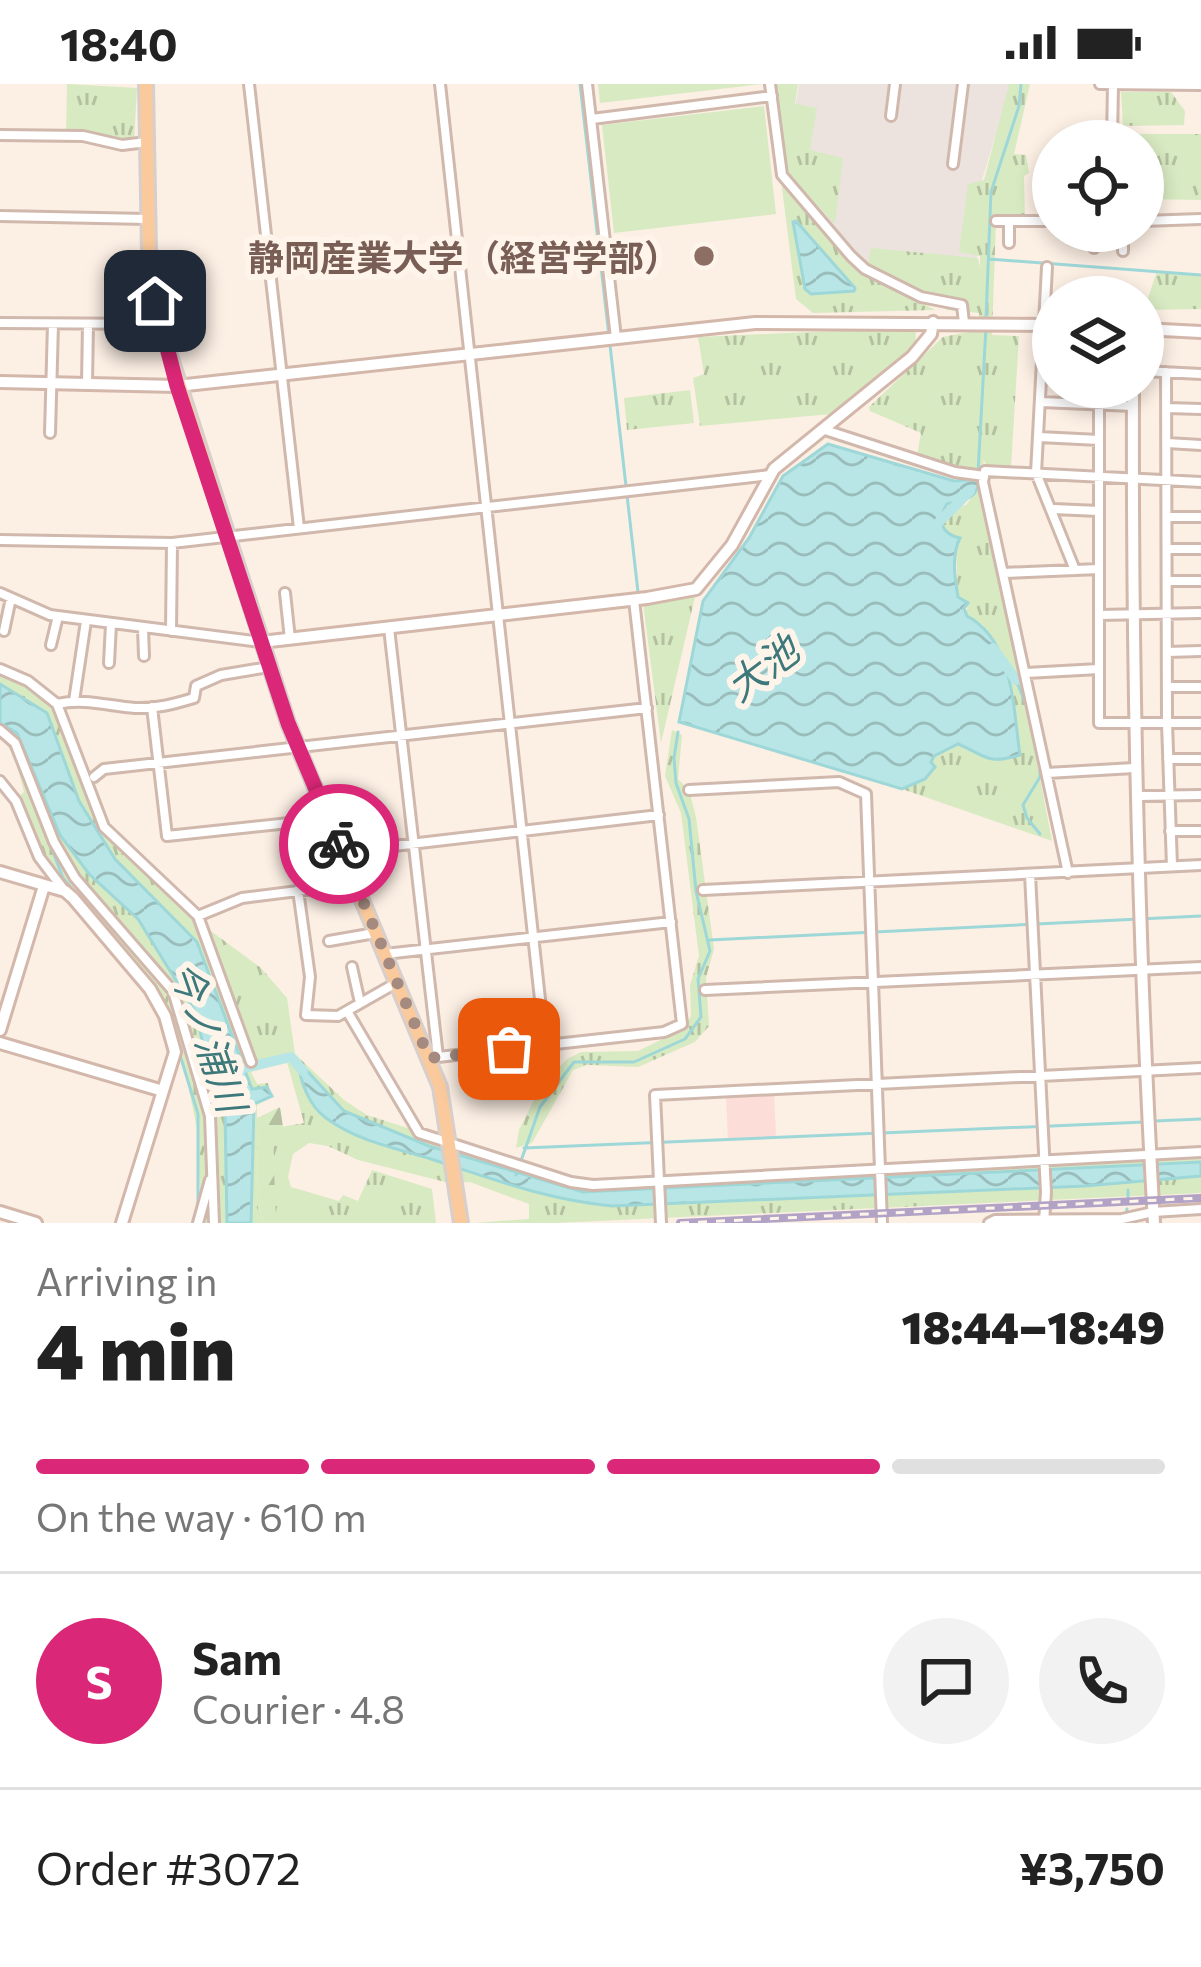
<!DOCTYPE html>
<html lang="en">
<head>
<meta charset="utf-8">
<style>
  body { margin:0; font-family:Commissioner,"Noto Sans JP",sans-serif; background:#f2f2f2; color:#222; height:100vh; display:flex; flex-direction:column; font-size:45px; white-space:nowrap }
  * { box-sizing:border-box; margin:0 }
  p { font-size:39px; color:#767676 }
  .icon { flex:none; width:66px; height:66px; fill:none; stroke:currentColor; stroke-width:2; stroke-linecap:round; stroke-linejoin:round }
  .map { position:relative; height:1139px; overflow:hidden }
  .sheet { display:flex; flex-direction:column; background:#fff; flex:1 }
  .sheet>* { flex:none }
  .controls { position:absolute; left:1032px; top:36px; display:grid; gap:24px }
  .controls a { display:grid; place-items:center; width:132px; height:132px; border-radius:50%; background:#fff; box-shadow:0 6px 18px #0003; font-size:60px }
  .pin { position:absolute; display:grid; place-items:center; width:102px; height:102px; color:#fff; margin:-51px; border-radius:24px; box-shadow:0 6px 18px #0006 }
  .courier { position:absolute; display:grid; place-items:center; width:120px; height:120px; margin:-60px; border:9px solid #db2777; border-radius:50%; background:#fff; color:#222; box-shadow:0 3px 15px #0007 }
  .headline em { font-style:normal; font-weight:800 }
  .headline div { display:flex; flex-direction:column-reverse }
  .headline { display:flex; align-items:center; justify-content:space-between; height:204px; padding:0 36px }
  h1 { font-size:78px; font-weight:800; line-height:90px }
  .bar { display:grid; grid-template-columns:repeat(4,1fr); gap:18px 12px; align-content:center; height:144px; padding:0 36px }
  .bar i { height:15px; border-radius:9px; background:#e0e0e0 }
  .bar .selected { background:#db2777 }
  .bar p { grid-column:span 4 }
  .line { display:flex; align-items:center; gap:30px; padding:0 36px; border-top:3px solid #e0e0e0 }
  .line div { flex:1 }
  .round { display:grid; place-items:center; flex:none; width:126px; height:126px; border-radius:63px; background:#f2f2f2 }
  .status { display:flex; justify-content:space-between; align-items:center; height:84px; padding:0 60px; background:#fff; direction:ltr }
  .status svg { height:33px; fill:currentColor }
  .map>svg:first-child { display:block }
  .commercial { fill:#fdddd8 }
  .industrial { fill:#ece3de }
  .grass { fill:url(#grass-tufts) }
  .forest { fill:url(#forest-firs) }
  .garden { fill:#d8eac2 }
  .water { fill:url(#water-waves); stroke:#9ed7d8; stroke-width:3 }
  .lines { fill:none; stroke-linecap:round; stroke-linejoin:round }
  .stream { stroke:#9ed7d8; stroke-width:3 }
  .river { stroke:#b8e6e6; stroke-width:10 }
  .street-casing { stroke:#d0b8ad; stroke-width:14 }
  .secondary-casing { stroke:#d3b7aa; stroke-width:16 }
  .primary-casing { stroke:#d8cfcc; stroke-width:18 }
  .street { stroke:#fff; stroke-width:8 }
  .secondary { stroke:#fff; stroke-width:10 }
  .primary { stroke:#fbca9c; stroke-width:12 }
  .rail-casing { stroke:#b1a2c6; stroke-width:8 }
  .rail { stroke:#fff4ea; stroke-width:3; stroke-dasharray:9; stroke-linecap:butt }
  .done { stroke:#a48a7f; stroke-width:12; stroke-dasharray:0 21.6 }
  .route { stroke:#db2777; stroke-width:15 }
  .education-dot { fill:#8d6e63; stroke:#fff4ea; stroke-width:4.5 }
  .labels { text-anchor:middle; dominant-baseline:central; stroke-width:12; stroke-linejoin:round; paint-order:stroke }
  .education-label { font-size:36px; font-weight:bold; fill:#785e54; stroke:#fff4ea; text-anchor:end }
  .water-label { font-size:39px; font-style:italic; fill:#3d797b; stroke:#fff4ea }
</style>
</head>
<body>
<div class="status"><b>18:40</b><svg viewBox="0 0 49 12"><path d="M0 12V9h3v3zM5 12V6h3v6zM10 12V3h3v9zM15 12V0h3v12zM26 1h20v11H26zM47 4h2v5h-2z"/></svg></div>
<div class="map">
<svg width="1201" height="1139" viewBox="0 0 1201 1139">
  <defs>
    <pattern id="grass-tufts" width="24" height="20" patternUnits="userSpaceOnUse" patternTransform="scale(3)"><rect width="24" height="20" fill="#d8eac2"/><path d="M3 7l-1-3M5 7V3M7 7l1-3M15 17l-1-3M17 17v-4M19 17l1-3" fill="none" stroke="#b4c0a0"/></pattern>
    <pattern id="forest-firs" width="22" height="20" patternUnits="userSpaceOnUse" patternTransform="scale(3)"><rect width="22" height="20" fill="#d8eac2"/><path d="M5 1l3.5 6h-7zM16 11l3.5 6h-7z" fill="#b4c0a0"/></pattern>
    <pattern id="water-waves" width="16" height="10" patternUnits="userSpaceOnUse" patternTransform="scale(3)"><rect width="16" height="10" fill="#b8e6e6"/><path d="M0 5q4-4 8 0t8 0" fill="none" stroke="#9abdbc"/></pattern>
  </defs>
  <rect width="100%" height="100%" fill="#fcefe4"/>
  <!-- commercial -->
  <path class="commercial" d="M774,1007L776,1054L728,1056L726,1010Z"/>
  <!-- industrial -->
  <path class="industrial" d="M799,0H1011L979,106L976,218L877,189L857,177L784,93Z"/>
  <!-- grass -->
  <path class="grass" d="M67,0L137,4L134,59L66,52Z
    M774,0H798L795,20L817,24L810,66L843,74L835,140L785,89Z
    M1009,0H1030L1014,70L1026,71L1029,89L1024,92L1025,137H996L992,251L1019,252L1011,383H987L983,375L985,389L917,372L921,349L870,327L869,323L943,253L979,246V229L947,226L868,180L871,164L978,174L980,184V172L959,168L968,100L984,96Z
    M1121,8H1171L1185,27L1184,41L1123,42Z
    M1122,50H1201V116L1143,115V57H1122Z
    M781,96L865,190L935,226L813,229L796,215Z
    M1157,187L1201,191V225L1144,226Z
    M899,244L916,246L915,265L832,330L700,342L693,294L704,290L698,253Z
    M690,306L694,339L627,346L624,314Z
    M983,398L1052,757L902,705L926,696L934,672L958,660C987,673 986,681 1020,670L983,541L967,533V518L958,513L956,466L960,455L947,450L941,436L944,424L966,421Z
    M695,513L661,659L643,519Z
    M0,584L15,589L57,620L92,719L189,831L261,884L287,914L295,970L344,1016L367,1031L585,1101L1201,1068V1109L555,1139H473L529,1135V1120L470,1098L449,1099L358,1076L328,1062L309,1059L293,1070L288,1093L291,1103L339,1117L343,1111L358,1117L372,1086L432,1105L436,1139H275L273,1055L281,1043L304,1039L287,978L251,988L257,1000L268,999L272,1013L257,1021L258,1127L263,1139H201L198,1050L180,961L146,907L46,781L15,716L24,708C19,691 16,666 0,655Z
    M672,646L682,651L678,695L689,706L696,733L714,865L706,894L709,942L695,958L638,983L587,981L573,986L532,1059L516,1064L519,1046L540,1004L567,975L581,968L638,967L683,945L691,932L690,901L699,872L681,729L665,692Z"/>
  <!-- forest -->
  <path class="forest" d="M280,1023L283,1043L273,1055L276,1139H263L258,1127L257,1034Z"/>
  <!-- garden -->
  <path class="garden" d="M598,0H762L600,19Z
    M764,22L776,130L614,149L602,41Z"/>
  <!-- water -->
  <path class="water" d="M796,137L855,204L854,207L811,210L805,205L793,138Z
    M828,360L954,397L980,395C976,417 965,415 947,420C936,437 942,450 960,454C951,471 955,495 958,513L968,519L964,524L967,532C1014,557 1013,624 1020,671C986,681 987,672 958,660L934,672L931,678L935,683L925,695L902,705L679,638L703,517L749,454L783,392Z
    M0,600L47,629L79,717L115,775L197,858L252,1005L267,1003L272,1012L254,1020L251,1139H227L225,1028L212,1001L196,929L138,835L89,790L60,751L17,649L0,639Z
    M298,977L344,1027L429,1062L583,1108L1201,1078V1092L1085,1102L612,1122C548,1116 492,1095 431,1075C395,1064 357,1057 326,1034C309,1022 300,997 298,977Z"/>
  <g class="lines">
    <!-- stream -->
    <path class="stream" d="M580,0L609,252
      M989,175L1201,191
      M986,234L991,108L1019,22L1021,0
      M610,261L638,508
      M978,389L986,243
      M639,518L681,891
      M1016,596L1029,628
      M28,703L63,794L118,859
      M1040,750L1027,734L1023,721L1040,693V678
      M710,856L1201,832
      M180,971L198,1030V1125
      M1155,1037L1201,1035
      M524,1064L1145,1038
      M516,1091L540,1023L574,978H634L685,955L701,933L698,895L710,867L696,807L689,735L676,699L674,674L678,648
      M1128,1113V1106
      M1126,1130L1127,1125"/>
    <!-- river -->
    <path class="river" d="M932,445L970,407
      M993,564L1016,596
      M231,987L291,973L303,987"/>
    <!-- street casing -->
    <g class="street-casing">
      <path id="street" d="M249,0L299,444
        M440,0L545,961
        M587,0L616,254
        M770,0L782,91L851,172L865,185L921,213L962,221L964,239
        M1100,0L1201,1
        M891,32L895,0
        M592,35L772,12
        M0,51L83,52L122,61L147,58
        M1112,57L1113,0
        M953,80L963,0
        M0,132L148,135
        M996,137H1053
        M1009,137V159
        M1143,137L1201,135
        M1094,147V164
        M1123,167V147
        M1047,183L1036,389L1075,486
        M0,239L160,240
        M1143,287L1201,290
        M1166,288L1167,639L1172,782
        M87,300L88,240
        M1099,303V639H1201
        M1041,318L1133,322
        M1167,324L1201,325
        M825,346L955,388L984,392
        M50,349L53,240
        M1039,353L1099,356
        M1167,359L1201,361
        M1053,425L1099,427
        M1167,433H1201
        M0,456L172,459L770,391
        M1167,465H1201
        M1003,489L1099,485
        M1167,497H1201
        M0,509L50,531L261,558
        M285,509L290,555
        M1099,531L1201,529
        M143,544L144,572
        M389,544L438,973
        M4,547L11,514
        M171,547L172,459
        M51,561L58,532
        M1167,568L1201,567
        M109,579L111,540
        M0,585L28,597L57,620L104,743L198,832L251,978
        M1026,589L1099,585
        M1167,603H1201
        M74,617L86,537
        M57,620C85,614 108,622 135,624C156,625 174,620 194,614L196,602L221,591L269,583
        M152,623L167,752L327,735
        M0,646L15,659L54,758L75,794L173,907L210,1032L214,1139
        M1168,675H1201
        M1047,689L1134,684
        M94,693L104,685L647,624
        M0,697L16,717L39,773L64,806
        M689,706L839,698L866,710L882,1139
        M1137,712L1201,711
        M1170,747H1201
        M342,768L659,731
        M1068,789L983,398L985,387L1201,398
        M1030,790L1046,1108L1044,1138
        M298,806L310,893L306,931L338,932L396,899
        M703,806L1201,781
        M198,832L242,814L354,800
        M329,857L375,849
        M385,870L671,838
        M352,883L360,919
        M705,906L1201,883
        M347,927L419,1049L571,1098L593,1101L1201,1068
        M429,974L664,948L682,940L634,516
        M198,1139L210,1096
        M661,1139L655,1011L1201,984
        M989,1139L995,1136L1122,1135L1153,1128L1201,1125"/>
    </g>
    <!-- secondary casing -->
    <g class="secondary-casing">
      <path id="secondary" d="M1143,245L1201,248
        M0,298L177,302L755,239L1053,241
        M1133,303C1132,582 1138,860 1154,1139
        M261,558L647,514L696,505L732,461L774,385L912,273L931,250L933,238
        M0,788L65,807L73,814L150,905L165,932L175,968L122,1139
        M0,946L44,802
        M0,959L163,1007
        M0,1128L36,1139"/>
    </g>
    <!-- primary casing -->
    <g class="primary-casing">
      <path id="primary" d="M146,0L149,168L160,240L288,639L440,1003L461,1139"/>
    </g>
    <!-- street -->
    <use href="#street" class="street"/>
    <!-- secondary -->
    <use href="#secondary" class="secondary"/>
    <!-- primary -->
    <use href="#primary" class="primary"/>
    <!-- rail casing -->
    <g class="rail-casing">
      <path id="rail" d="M680,1139L1201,1114"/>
    </g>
    <!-- rail -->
    <use href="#rail" class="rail"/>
  </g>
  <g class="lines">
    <!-- done -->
    <path class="done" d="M339,760L429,974L509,965"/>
    <!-- route -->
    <path class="route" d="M155,217L177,302L288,639L339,760"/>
  </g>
  <!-- markers -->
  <circle class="education-dot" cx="704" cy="172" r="12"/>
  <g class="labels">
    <!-- education labels -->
    <g class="education-label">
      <text x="680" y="172">静岡産業大学（経営学部）</text>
    </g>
    <!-- water labels -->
    <g class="water-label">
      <text transform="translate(761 583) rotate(-37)">大池</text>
      <text transform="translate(210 952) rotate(71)">今ノ浦川</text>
    </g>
  </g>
</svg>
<div class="controls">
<a><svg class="icon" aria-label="locate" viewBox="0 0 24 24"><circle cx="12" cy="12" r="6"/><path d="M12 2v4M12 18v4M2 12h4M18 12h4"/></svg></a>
<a><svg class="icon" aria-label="layers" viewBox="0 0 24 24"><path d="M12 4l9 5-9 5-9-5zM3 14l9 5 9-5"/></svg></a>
</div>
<div class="pin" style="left:509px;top:965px;background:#ea580c"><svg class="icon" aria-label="bag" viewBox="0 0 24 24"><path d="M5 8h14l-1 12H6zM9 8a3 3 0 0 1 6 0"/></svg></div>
<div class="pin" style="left:155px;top:217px;background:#1f2937"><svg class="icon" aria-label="home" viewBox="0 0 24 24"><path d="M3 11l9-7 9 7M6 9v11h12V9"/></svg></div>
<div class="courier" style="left:339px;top:760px"><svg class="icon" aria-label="bike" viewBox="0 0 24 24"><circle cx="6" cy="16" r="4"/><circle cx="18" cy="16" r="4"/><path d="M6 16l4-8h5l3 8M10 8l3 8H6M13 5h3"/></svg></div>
</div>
<section class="sheet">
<div class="headline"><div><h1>4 min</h1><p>Arriving in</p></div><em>18:44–18:49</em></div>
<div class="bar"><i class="selected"></i><i class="selected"></i><i class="selected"></i><i></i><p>On the way · 610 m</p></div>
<div class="line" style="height:216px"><b class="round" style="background:#db2777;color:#fff">S</b><div><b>Sam</b><p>Courier · 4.8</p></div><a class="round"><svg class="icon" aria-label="chat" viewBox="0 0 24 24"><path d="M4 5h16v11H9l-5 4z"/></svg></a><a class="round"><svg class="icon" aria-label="phone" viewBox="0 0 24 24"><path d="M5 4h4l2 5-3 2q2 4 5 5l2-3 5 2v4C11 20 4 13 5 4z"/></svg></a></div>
<div class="line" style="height:156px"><div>Order #3072</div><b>¥3,750</b></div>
</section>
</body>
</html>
